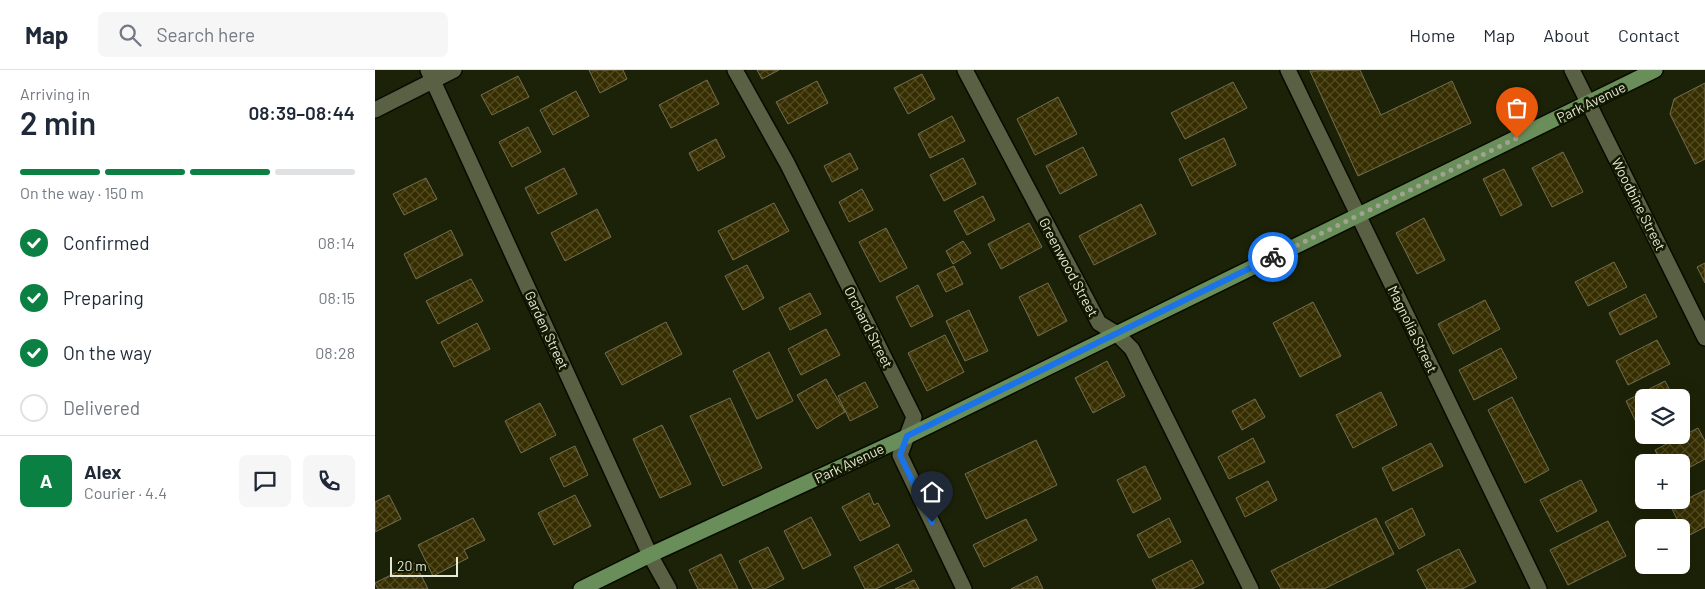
<!DOCTYPE html>
<html lang="en">
<head>
<meta charset="utf-8">
<style>
  body { margin:0; font-family:Barlow,sans-serif; background:#f6f6f7; color:#1f2937; height:100vh; display:flex; flex-direction:column; font-size:19px; white-space:nowrap }
  * { box-sizing:border-box; margin:0 }
  p { font-size:16px; color:#747a83 }
  .icon { flex:none; width:28px; height:28px; fill:none; stroke:currentColor; stroke-width:2; stroke-linecap:round; stroke-linejoin:round }
  .map { position:relative; flex:1; overflow:hidden }
  .panel { display:flex; flex-direction:column; background:#fff; width:375px }
  .panel>* { flex:none }
  .tools { position:absolute; left:1260px; top:319px; display:grid; gap:10px }
  .tools a { display:grid; place-items:center; width:55px; height:55px; border-radius:8px; background:#fff; box-shadow:0 5px 20px #0002; font-size:25px }
  .scale { position:absolute; left:15px; bottom:12px; width:68px; box-sizing:border-box; padding-left:5px; border:2px solid #e5e9d9; border-top:0; font-size:14px; line-height:18px; white-space:nowrap; color:#e5e9d9; -webkit-text-stroke:4px #131801; paint-order:stroke }
  .pin { position:absolute; display:grid; place-items:center; width:42px; height:42px; color:#fff; margin:-51px -21px; border-radius:50% 50% 50% 0; rotate:-45deg; box-shadow:0 0 5px #0007 }
  .pin .icon { rotate:45deg }
  .courier { position:absolute; display:grid; place-items:center; width:50px; height:50px; margin:-25px; border:4px solid #1a73e8; border-radius:50%; background:#fff; color:#222; box-shadow:0 1px 6px #0007 }
  .summary em { font-style:normal; font-weight:600 }
  .summary div { display:flex; flex-direction:column-reverse }
  .summary { display:flex; align-items:center; justify-content:space-between; height:85px; padding:0 20px }
  h1 { font-size:32px; font-weight:600; line-height:38px }
  .bar { display:grid; grid-template-columns:repeat(4,1fr); gap:8px 5px; align-content:center; height:60px; padding:0 20px }
  .bar i { height:6px; border-radius:4px; background:#e0e1e3 }
  .bar .selected { background:#0b8043 }
  .bar p { grid-column:span 4 }
  .line { display:flex; align-items:center; gap:12px; padding:0 20px; border-top:1px solid #e0e1e3 }
  .line div { flex:1 }
  .round { display:grid; place-items:center; flex:none; width:52px; height:52px; border-radius:8px; background:#f6f6f7 }
  ol { padding:0 20px; list-style:none }
  li { display:flex; align-items:center; gap:15px; height:55px }
  li p { margin-inline-start:auto }
  li .icon { padding:5px; border-radius:50%; background:#0b8043; color:#fff; stroke-width:4 }
  li:last-child { color:#747a83 }
  li i { width:28px; height:28px; border:2px solid #e0e1e3; border-radius:50% }
  header { display:flex; align-items:center; gap:30px; box-sizing:border-box; height:70px; padding:0 25px; background:#fff; border-bottom:1px solid #e0e1e3 }
  header strong { font-size:24px }
  nav { display:flex; gap:28px; margin-inline-start:auto; font-size:18px }
  .search { width:350px; height:45px; background:#f6f6f7; display:flex; align-items:center; gap:12px; box-sizing:border-box; padding:0 18px; border-radius:8px; color:#747a83; font-size:19px }
  main { display:flex; flex:1; min-height:0 }
  .map>svg:first-child { display:block }
  .building { fill:url(#building-cross-hatch); stroke:#746e50 }
  .lines { fill:none; stroke-linecap:round; stroke-linejoin:round }
  .minor-casing { stroke:#070b00; stroke-width:18 }
  .major-casing { stroke:#070b00; stroke-width:18 }
  .minor { stroke:#596044; stroke-width:15 }
  .major { stroke:#698e5a; stroke-width:15 }
  .done { stroke:#9fa390; stroke-width:5; stroke-dasharray:0 9 }
  .route { stroke:#1a73e8; stroke-width:6 }
  .labels { text-anchor:middle; dominant-baseline:central; stroke-width:5; stroke-linejoin:round; paint-order:stroke }
  .street-label { font-size:14px; fill:#e5e9d9; stroke:#131801 }
</style>
</head>
<body>
<header>
<strong>Map</strong>
<div class="search"><svg class="icon" aria-label="search" viewBox="0 0 24 24"><circle cx="10" cy="10" r="6"/><path d="M15 15l6 6"/></svg>Search here</div>
<nav><a>Home</a><a>Map</a><a>About</a><a>Contact</a></nav>
</header>
<main>
<section class="panel">
<div class="summary"><div><h1>2 min</h1><p>Arriving in</p></div><em>08:39–08:44</em></div>
<div class="bar"><i class="selected"></i><i class="selected"></i><i class="selected"></i><i></i><p>On the way · 150 m</p></div>
<ol>
<li><svg class="icon" aria-label="check" viewBox="0 0 24 24"><path d="M5 12l5 5 9-10"/></svg>Confirmed<p>08:14</p></li>
<li><svg class="icon" aria-label="check" viewBox="0 0 24 24"><path d="M5 12l5 5 9-10"/></svg>Preparing<p>08:15</p></li>
<li><svg class="icon" aria-label="check" viewBox="0 0 24 24"><path d="M5 12l5 5 9-10"/></svg>On the way<p>08:28</p></li>
<li><i></i>Delivered</li>
</ol>
<div class="line" style="height:90px"><b class="round" style="background:#0b8043;color:#fff">A</b><div><b>Alex</b><p>Courier · 4.4</p></div><a class="round"><svg class="icon" aria-label="chat" viewBox="0 0 24 24"><path d="M4 5h16v11H9l-5 4z"/></svg></a><a class="round"><svg class="icon" aria-label="phone" viewBox="0 0 24 24"><path d="M5 4h4l2 5-3 2q2 4 5 5l2-3 5 2v4C11 20 4 13 5 4z"/></svg></a></div>
</section>
<div class="map">
<svg width="1330" height="519" viewBox="0 0 1330 519">
  <defs>
    <pattern id="building-cross-hatch" width="8" height="8" patternUnits="userSpaceOnUse" patternTransform="scale(1.25)"><rect width="8" height="8" fill="#362e00"/><path d="M0 0l8 8M0 8l8-8" fill="none" stroke="#534c25"/></pattern>
  </defs>
  <rect width="100%" height="100%" fill="#1c2207"/>
  <!-- building -->
  <path class="building" d="M214,0H248L252,9L225,23Z
    M382,0H404L387,9Z
    M985,0L1006,45L1077,11L1096,53L983,106L935,1Z
    M547,4L560,29L533,44L519,18Z
    M143,6L154,27L117,45L106,25Z
    M332,10L344,34L296,58L284,35Z
    M442,11L453,33L413,54L401,32Z
    M858,12L872,38L810,69L796,43Z
    M1330,13V89L1320,94L1295,44L1299,29Z
    M201,21L214,46L178,65L165,40Z
    M683,27L702,64L660,85L642,49Z
    M577,46L590,71L555,88L543,64Z
    M153,57L166,82L137,97L124,72Z
    M849,68L861,95L817,116L804,89Z
    M341,69L350,87L323,101L314,83Z
    M708,77L722,105L685,124L671,96Z
    M1188,82L1208,122L1177,137L1157,98Z
    M475,83L483,99L457,112L449,96Z
    M588,88L601,114L569,131L555,105Z
    M189,98L202,124L163,144L150,118Z
    M1129,99L1147,135L1126,146L1108,109Z
    M51,108L62,129L29,145L18,124Z
    M487,119L498,140L474,152L464,132Z
    M608,126L620,150L592,165L579,141Z
    M399,133L414,161L358,190L343,161Z
    M766,134L781,164L719,195L704,166Z
    M222,139L236,167L190,191L176,163Z
    M1049,148L1070,190L1042,204L1021,163Z
    M654,153L667,177L626,199L613,174Z
    M511,158L532,198L505,212L484,172Z
    M76,160L88,185L41,209L29,184Z
    M588,171L596,183L578,194L571,181Z
    M1239,192L1252,217L1213,236L1200,212Z
    M1330,193V213L1322,197Z
    M372,195L389,228L368,240L350,206Z
    M579,196L588,214L571,222L562,204Z
    M96,209L108,231L63,254L51,231Z
    M673,213L692,251L663,266L644,227Z
    M543,215L558,246L536,257L521,227Z
    M435,223L446,244L415,260L404,238Z
    M1270,224L1282,247L1245,265L1234,243Z
    M1110,230L1125,259L1078,284L1063,254Z
    M938,232L966,286L925,307L898,253Z
    M594,240L613,281L590,291L571,251Z
    M291,252L307,284L247,315L230,283Z
    M102,253L115,279L79,297L66,272Z
    M451,259L465,285L426,305L413,279Z
    M570,265L589,302L552,321L533,283Z
    M1282,270L1295,294L1253,315L1241,291Z
    M1126,278L1142,308L1099,330L1084,300Z
    M394,282L418,331L382,349L358,301Z
    M732,291L750,326L718,343L700,308Z
    M451,309L470,342L442,359L422,325Z
    M1290,311L1299,328H1269V353L1263,356L1251,331Z
    M490,312L503,337L475,351L463,326Z
    M1006,322L1022,355L978,378L961,345Z
    M1137,327L1174,400L1150,413L1113,340Z
    M355,328L387,398L348,416L315,346Z
    M880,329L890,347L867,360L857,341Z
    M165,333L181,365L146,383L130,351Z
    M287,355L316,414L285,428L258,369Z
    M1323,358L1330,371V389L1306,402V392H1286L1280,380Z
    M878,368L890,392L854,409L843,387Z
    M661,370L682,415L611,449L590,404Z
    M1056,373L1068,396L1018,421L1007,398Z
    M200,376L213,405L189,417L175,388Z
    M770,396L786,429L758,443L742,410Z
    M1206,410L1222,441L1182,462L1165,430Z
    M893,411L902,430L870,447L861,428Z
    M1330,420V457L1311,467L1296,437Z
    M494,423L499,435L503,433L515,456L485,471L467,437Z
    M14,425L26,449L0,462V432Z
    M200,425L216,456L179,475L163,443Z
    M1037,438L1050,465L1024,479L1010,452Z
    M436,447L456,485L428,499L409,461Z
    M98,448L110,470L89,480L93,488L58,506L43,475Z
    M794,448L806,472L774,488L762,465Z
    M1001,448L1019,484L949,519H906L896,501Z
    M651,449L662,470L609,497L598,475Z
    M1233,451L1251,486L1193,515L1175,480Z
    M523,474L537,501L501,519H490L479,497Z
    M393,477L409,509L390,519H378L364,491Z
    M1084,479L1101,512L1087,519H1052L1042,500Z
    M346,484L363,519H323L314,500Z
    M817,490L829,513L817,519H782L777,510Z
    M40,493L53,519H3L0,513Z
    M662,506L668,519H636Z
    M539,510L544,519H520Z"/>
  <g class="lines">
    <!-- minor casing -->
    <g class="minor-casing">
      <path id="minor" d="M53,0L275,485L294,519
        M360,0L412,93L539,347L525,385L589,519
        M590,0L724,253L742,264L757,279L876,519
        M913,0L1164,519
        M1197,0L1330,268
        M0,40L79,0"/>
    </g>
    <!-- major casing -->
    <g class="major-casing">
      <path id="major" d="M206,519L275,485L533,366L1280,0"/>
    </g>
    <!-- minor -->
    <use href="#minor" class="minor"/>
    <!-- major -->
    <use href="#major" class="major"/>
  </g>
  <g class="lines">
    <!-- done -->
    <path class="done" d="M898,187L1142,68"/>
    <!-- route -->
    <path class="route" d="M557,452L525,385L532,366L898,187"/>
  </g>
  <g class="labels">
    <!-- street labels -->
    <g class="street-label">
      <text transform="translate(1216 32) rotate(-26)">Park Avenue</text>
      <text transform="translate(1264 134) rotate(63)">Woodbine Street</text>
      <text transform="translate(694 197) rotate(62)">Greenwood Street</text>
      <text transform="translate(494 257) rotate(63)">Orchard Street</text>
      <text transform="translate(1038 259) rotate(64)">Magnolia Street</text>
      <text transform="translate(172 260) rotate(65)">Garden Street</text>
      <text transform="translate(474 393) rotate(-25)">Park Avenue</text>
    </g>
  </g>
</svg>
<div class="tools">
<a><svg class="icon" aria-label="layers" viewBox="0 0 24 24"><path d="M12 4l9 5-9 5-9-5zM3 14l9 5 9-5"/></svg></a>
<a>+</a>
<a>−</a>
</div>
<div class="scale">20 m</div>
<div class="pin" style="left:1142px;top:68px;background:#ea580c"><svg class="icon" aria-label="bag" viewBox="0 0 24 24"><path d="M5 8h14l-1 12H6zM9 8a3 3 0 0 1 6 0"/></svg></div>
<div class="pin" style="left:557px;top:452px;background:#1f2937"><svg class="icon" aria-label="home" viewBox="0 0 24 24"><path d="M3 11l9-7 9 7M6 9v11h12V9"/></svg></div>
<div class="courier" style="left:898px;top:187px"><svg class="icon" aria-label="bike" viewBox="0 0 24 24"><circle cx="6" cy="16" r="4"/><circle cx="18" cy="16" r="4"/><path d="M6 16l4-8h5l3 8M10 8l3 8H6M13 5h3"/></svg></div>
</div>
</main>
</body>
</html>
